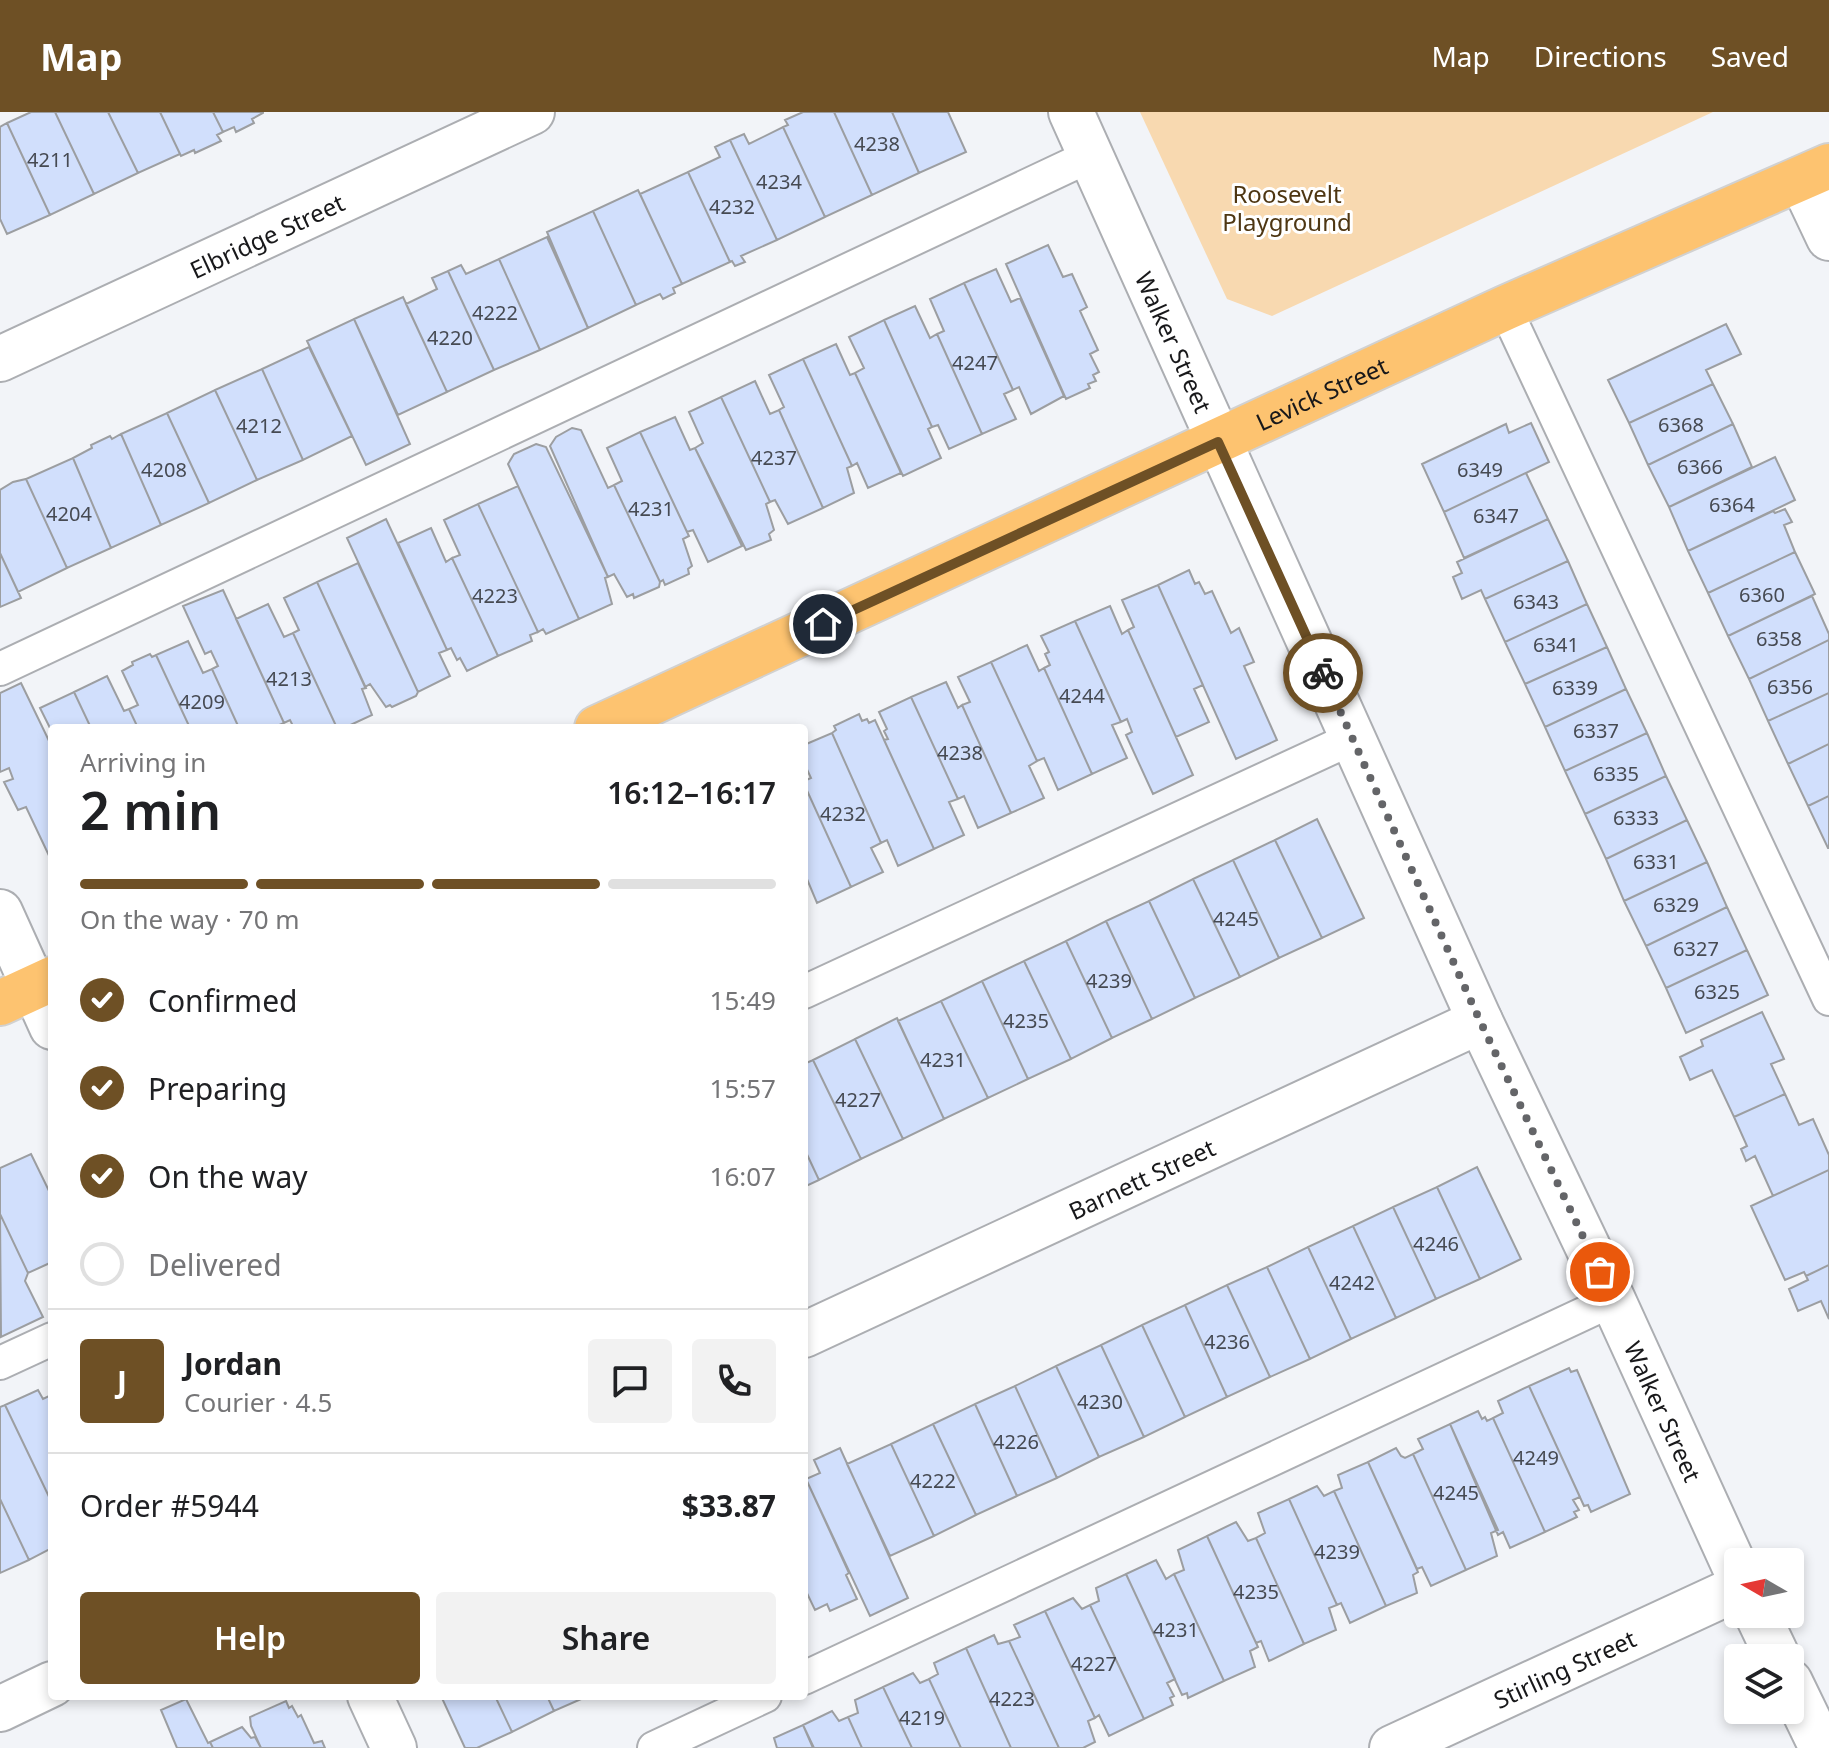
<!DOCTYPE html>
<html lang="en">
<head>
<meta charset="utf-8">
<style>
  body { margin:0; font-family:"Noto Sans",sans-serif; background:#f2f2f2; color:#202124; height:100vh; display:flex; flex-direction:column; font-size:30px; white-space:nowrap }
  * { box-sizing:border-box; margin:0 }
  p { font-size:26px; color:#757577 }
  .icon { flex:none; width:44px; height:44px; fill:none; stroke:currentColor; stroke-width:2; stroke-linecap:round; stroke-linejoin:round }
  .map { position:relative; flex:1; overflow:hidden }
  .drawer { position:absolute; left:48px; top:612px; width:760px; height:976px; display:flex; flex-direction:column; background:#fff; border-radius:8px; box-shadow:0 4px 12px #0003 }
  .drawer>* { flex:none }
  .needle { width:52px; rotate:279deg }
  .fabs { position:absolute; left:1724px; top:1436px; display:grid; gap:16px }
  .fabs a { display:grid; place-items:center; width:80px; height:80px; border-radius:8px; background:#fff; box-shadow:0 4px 12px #0003; font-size:40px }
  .pin { position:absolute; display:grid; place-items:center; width:68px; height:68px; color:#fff; margin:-34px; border:4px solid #fff; border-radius:50%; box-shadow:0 2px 8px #0007 }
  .courier { position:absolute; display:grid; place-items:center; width:80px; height:80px; margin:-40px; border:6px solid #6e5025; border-radius:50%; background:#fff; color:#222; box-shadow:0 2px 10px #0007 }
  .headline em { font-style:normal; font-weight:600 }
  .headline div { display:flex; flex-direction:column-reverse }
  .headline { display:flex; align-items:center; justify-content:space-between; height:136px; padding:0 32px }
  h1 { font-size:52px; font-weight:600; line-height:60px }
  .bar { display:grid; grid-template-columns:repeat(4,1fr); gap:12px 8px; align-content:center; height:96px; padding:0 32px }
  .bar i { height:10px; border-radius:6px; background:#e0e0e0 }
  .bar .current { background:#6e5025 }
  .bar p { grid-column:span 4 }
  .line { display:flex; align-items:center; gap:20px; padding:0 32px; border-top:2px solid #e0e0e0 }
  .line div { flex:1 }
  .round { display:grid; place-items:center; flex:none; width:84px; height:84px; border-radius:8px; background:#f2f2f2 }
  ol { padding:0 32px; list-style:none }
  li { display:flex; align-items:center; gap:24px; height:88px }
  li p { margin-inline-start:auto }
  li .icon { padding:8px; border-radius:50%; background:#6e5025; color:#fff; stroke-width:4 }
  li:last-child { color:#757577 }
  li i { width:44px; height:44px; border:4px solid #e0e0e0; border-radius:50% }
  .button { display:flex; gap:16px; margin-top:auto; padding:16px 32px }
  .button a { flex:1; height:92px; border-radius:8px; background:#6e5025; color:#fff; font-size:32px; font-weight:600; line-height:92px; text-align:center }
  .button a+a { background:#f2f2f2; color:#202124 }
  header { display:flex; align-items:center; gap:48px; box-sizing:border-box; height:112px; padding:0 40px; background:#6e5025; color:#fff }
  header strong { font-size:38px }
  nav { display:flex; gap:44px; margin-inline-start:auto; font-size:28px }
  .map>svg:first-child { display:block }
  .green { fill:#f8d9b0 }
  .building { fill:#d1dffc; stroke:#9c9ea1; stroke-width:2 }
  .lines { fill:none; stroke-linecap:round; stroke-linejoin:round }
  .lane-casing { stroke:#acaeb2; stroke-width:36 }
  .street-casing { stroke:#acaeb2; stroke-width:48 }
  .highway-casing { stroke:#d1d1d1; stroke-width:48 }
  .lane { stroke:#fff; stroke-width:32 }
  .street { stroke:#fff; stroke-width:44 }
  .highway { stroke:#fdc370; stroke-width:44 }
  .done { stroke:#646568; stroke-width:8; stroke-dasharray:0 14.4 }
  .route { stroke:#6e5025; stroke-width:10 }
  .labels { text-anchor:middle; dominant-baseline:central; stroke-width:6; stroke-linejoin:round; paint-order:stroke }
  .number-label { font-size:20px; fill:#464a52 }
  .park-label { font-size:24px; fill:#4e3612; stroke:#fff }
  .street-label { font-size:24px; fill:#18181a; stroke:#fff }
</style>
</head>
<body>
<header>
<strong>Map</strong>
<nav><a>Map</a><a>Directions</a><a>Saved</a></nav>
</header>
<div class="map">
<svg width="1829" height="1636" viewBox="0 0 1829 1636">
  <rect width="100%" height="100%" fill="#f2f4f8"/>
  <!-- green -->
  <path class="green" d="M1140,0H1713L1272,204L1227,187Z"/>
  <!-- building -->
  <path class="building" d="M31,0H55L94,82L50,103L7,11Z
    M55,0H108L138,61L94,82Z
    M108,0H160L180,42L138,61Z
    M160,0H213L223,20L217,23L221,29L195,41L194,38L181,44Z
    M213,0H263V1L252,7L254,11L236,20L234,15L223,20Z
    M803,0H834L872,83L825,105L783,15L788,13L785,8Z
    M834,0H892L919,61L872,83Z
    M892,0H948L966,40L919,61Z
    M7,11L50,103L7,122L0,107V15Z
    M783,15L825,105L777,128L730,28L744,22L749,32Z
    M730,28L777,128L741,144L745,150L735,154L732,149L730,150L688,60L720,45L715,35Z
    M688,60L730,150L682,172L640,82Z
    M638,78L682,172L673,176L675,181L663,187L660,182L636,193L593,99Z
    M593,99L636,193L588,216L547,120Z
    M547,125L588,216L540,238L499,147Z
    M1048,133L1063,165L1072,162L1087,195L1080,199L1098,238L1090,242L1099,260L1093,263L1096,269L1088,272L1090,276L1066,287L1006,152Z
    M499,147L540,238L494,258L448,159L461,153L466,162Z
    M996,157L1011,190L1020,186L1064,284L1031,302L1019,275L1013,278L964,171Z
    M448,159L494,258L447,280L406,192L437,177L432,166Z
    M964,171L1013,278L1004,282L1016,307L982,322L937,222L944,219L930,187Z
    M403,185L447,280L398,303L354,207Z
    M915,194L930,226L937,222L982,322L949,337L938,313L932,315L884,208Z
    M354,207L410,332L366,353L307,229Z
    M884,208L932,315L928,317L941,346L903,364L855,261L864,256L849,225Z
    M1726,212L1741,242L1706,258L1713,272L1629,311L1608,268Z
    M836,232L850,263L855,261L901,361L868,376L857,351L852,354L803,247Z
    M309,235L352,324L303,348L262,257Z
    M803,247L852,354L847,356L854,381L823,396L779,298L784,295L769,263Z
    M262,257L303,348L257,368L215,278Z
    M755,269L770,302L779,298L823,396L788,412L775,388L770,390L721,285Z
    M1713,272L1733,312L1648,353L1629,311Z
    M215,278L257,368L209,391L167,301Z
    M721,285L770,390L766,392L774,418L769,422L771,428L746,438L695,336L703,331L689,300Z
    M167,301L209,391L161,413L121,322Z
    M675,305L690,338L695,336L742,434L708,450L693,418L687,420L640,320Z
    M1531,311L1549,350L1444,400L1422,352L1506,312L1509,321Z
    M1733,312L1752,355L1669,395L1648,353Z
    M572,316L581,318L608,376L614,373L660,470L659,475L634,486L633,482L627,485L614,462L608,465L550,334L556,325Z
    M640,320L689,424L683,427L692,454L688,457L689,462L665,473L663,468L660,470L614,373L622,369L607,336Z
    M121,322L161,413L111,436L73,346L92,336L91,333L110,324L112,327Z
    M536,332L546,335L608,465L605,466L612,492L579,507L508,352L514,342Z
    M1775,345L1795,388L1688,439L1669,395Z
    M73,346L111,436L67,456L26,367Z
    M1526,361L1548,407L1464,446L1444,400Z
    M26,367L67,456L18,480L0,441V378L13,370Z
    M518,374L579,507L546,522L543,517L538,520L478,392Z
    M478,392L538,520L530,523L532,529L498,544L452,446L460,443L444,408Z
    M1785,397L1792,410L1784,413L1795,440L1708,481L1688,439L1773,399L1775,401Z
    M386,407L447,538L439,541L450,564L418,580L347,426Z
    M1548,407L1568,449L1485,487L1481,478L1462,487L1453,465L1462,461L1457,450Z
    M431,416L446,450L452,446L498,544L467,559L460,546L457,548L451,536L447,538L398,431Z
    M1795,440L1815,482L1728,524L1708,481Z
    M0,441L21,486L0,495Z
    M1568,449L1587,492L1505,530L1485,487Z
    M358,451L418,580L416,584L392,595L390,593L386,595L370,572L365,575L317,470Z
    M1189,458L1195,472L1199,470L1205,482L1212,479L1231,521L1239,516L1254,550L1244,554L1277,628L1236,647L1158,473Z
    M317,470L366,576L362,577L372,603L344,616H337L293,521L299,518L284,486Z
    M1158,473L1203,573L1194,577L1209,610L1176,625L1128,518L1134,515L1122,488Z
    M223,478L284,611L279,613L280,616H239L212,557L218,554L211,539L205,542L183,494Z
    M1812,484L1829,522V528L1749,567L1728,524Z
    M268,492L284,525L293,521L337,616H294L290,608L284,611L236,507Z
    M1587,492L1607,535L1525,572L1505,530Z
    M1110,494L1122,522L1128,518L1193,663L1153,682L1126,623L1132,620L1127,607L1121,610L1075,509Z
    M1075,509L1121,610L1112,613L1127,646L1092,662L1044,556L1050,553L1045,542L1049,540L1041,524Z
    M1829,528V581L1768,609L1749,567Z
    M188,529L203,561L212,557L239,616H190L156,543Z
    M1027,533L1039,559L1044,556L1092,662L1058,678L1044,646L1037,649L991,550Z
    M1607,535L1626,577L1545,615L1525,572Z
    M150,542L152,545L156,543L190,616H138L129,597L138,593L122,559L133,553L132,550Z
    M991,550L1037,649L1029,654L1044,686L1011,701L962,593L970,590L958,565Z
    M107,564L124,599L129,597L138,616H91L74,580Z
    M946,570L958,596L962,593L1011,701L978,716L964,684L958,687L911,585Z
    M21,571L52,635V750L26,695L18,698L4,670L13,667L9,656L0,660V581Z
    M1626,577L1647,621L1565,659L1545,615Z
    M74,580L91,616H52V620L40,596Z
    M1829,581V632L1788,652L1768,609Z
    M911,585L958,687L949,690L964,723L934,737L884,628L888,627L884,619L887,617L879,600Z
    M859,602L862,609L867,607L869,611L875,608L934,737L898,754L887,728L881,731L832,621L836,618L834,614Z
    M832,621L881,731L871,736L883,760L851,775L804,672V669L811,666L804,651V633Z
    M1647,621L1666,664L1585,702L1565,659Z
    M1829,632V684L1808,694L1788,652Z
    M1666,664L1687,708L1606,747L1585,702Z
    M804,672L851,775L817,791L804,760Z
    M1829,684V736H1828L1808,694Z
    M1317,707L1364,806L1322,826L1275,728Z
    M1687,708L1707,750L1624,789L1606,747Z
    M1275,728L1322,826L1279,846L1233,748Z
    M1233,748L1279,846L1240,865L1193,767Z
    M1707,750L1727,795L1646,834L1624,789Z
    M1193,767L1240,865L1195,886L1149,789Z
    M1149,789L1195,886L1152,907L1106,809Z
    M1727,795L1747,838L1666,876L1646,834Z
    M1106,809L1152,907L1112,926L1066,829Z
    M1066,829L1112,926L1071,947L1024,849Z
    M1747,838L1768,883L1686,921L1666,876Z
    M1024,849L1071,947L1028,967L982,869Z
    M982,869L1028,967L988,986L941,889Z
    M941,889L988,986L944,1007L898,909Z
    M1762,900L1784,947L1771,952L1785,982L1734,1005L1712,958L1690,968L1680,945L1703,934L1701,928Z
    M897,906L944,1007L903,1027L855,927Z
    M855,927L903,1027L861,1047L813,948Z
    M813,948L861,1047L819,1068L804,1036V952Z
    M1785,982L1799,1013L1813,1007L1829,1043V1058L1773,1084L1755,1044L1746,1049L1741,1037L1747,1034L1734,1005Z
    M804,1036L819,1068L804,1075Z
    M31,1042L52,1085V1150L28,1161L0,1102V1056Z
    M1477,1055L1521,1147L1480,1167L1437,1075Z
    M1829,1058V1153L1806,1164L1804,1160L1785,1168L1751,1094Z
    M1437,1075L1480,1167L1436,1187L1393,1095Z
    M1393,1095L1436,1187L1396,1206L1353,1114Z
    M0,1102L28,1161L25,1169L43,1205L1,1225Z
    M1353,1114L1396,1206L1351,1227L1308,1135Z
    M1308,1135L1351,1227L1310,1247L1267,1155Z
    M1829,1153V1207L1821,1189L1798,1199L1789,1177L1808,1168L1806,1164Z
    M1267,1155L1310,1247L1270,1265L1227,1173Z
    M1227,1173L1270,1265L1227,1285L1185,1193Z
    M1185,1193L1227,1285L1185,1305L1142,1213Z
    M1142,1213L1185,1305L1144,1325L1101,1233Z
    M1101,1233L1144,1325L1099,1345L1056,1254Z
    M1056,1254L1099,1345L1057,1366L1015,1274Z
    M1569,1256L1571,1260L1577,1258L1630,1382L1591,1400L1588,1393L1584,1394L1529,1274Z
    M1015,1274L1057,1366L1017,1384L975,1292Z
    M1529,1274L1580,1385L1573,1388L1579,1398L1574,1400L1577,1405L1545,1420L1493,1306L1503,1301L1498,1289Z
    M38,1278L43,1287L49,1284L52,1289V1391L5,1293Z
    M975,1292L1017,1384L976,1403L933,1312Z
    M5,1293L52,1391V1436L29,1448L0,1387V1295Z
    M1478,1299L1482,1307L1485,1305L1487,1309L1493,1306L1545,1420L1510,1436L1503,1420L1498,1423L1450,1312Z
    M933,1312L976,1403L934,1424L891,1332Z
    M1450,1312L1498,1418L1491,1421L1497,1444L1466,1458L1413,1342L1423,1337L1418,1327Z
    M891,1332L934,1424L890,1444L847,1352Z
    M840,1336L908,1486L870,1504L806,1367L820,1361L814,1348Z
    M1396,1336L1401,1344L1405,1346L1413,1342L1466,1458L1431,1474L1422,1455L1417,1457L1368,1350Z
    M1368,1350L1418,1460L1413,1463L1417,1481L1386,1494L1334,1379L1342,1376L1338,1363Z
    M806,1367L849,1461L846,1463L857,1487L830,1499L827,1492L815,1498L804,1475Z
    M1317,1374L1324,1384L1334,1379L1386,1494L1350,1511L1341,1491L1337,1493L1289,1387Z
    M0,1387L29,1448L0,1461Z
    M1289,1387L1337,1493L1329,1496L1336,1518L1304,1532L1256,1426L1265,1421L1258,1401Z
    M1236,1410L1248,1429L1256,1426L1304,1532L1269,1549L1261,1529L1256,1531L1207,1424Z
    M1207,1424L1258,1535L1250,1539L1255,1555L1224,1569L1174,1462L1184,1458L1178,1438Z
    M1156,1448L1166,1467L1174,1462L1224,1569L1188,1586L1187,1581L1182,1583L1126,1462Z
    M1126,1462L1175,1567L1167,1571L1174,1584L1170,1586L1173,1593L1144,1607L1090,1493L1099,1489L1096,1476Z
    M1073,1486L1082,1497L1090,1493L1144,1607L1109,1624L1099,1603L1095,1606L1045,1499Z
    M1045,1499L1095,1606L1088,1609L1095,1630L1083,1636H1059L1009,1529L1020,1525L1014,1513Z
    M994,1523L998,1532L1009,1529L1059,1636H1011L966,1536Z
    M966,1536L1011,1636H961L929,1567L938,1562L934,1551Z
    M913,1561L920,1571L929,1567L961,1636H912L883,1575Z
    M883,1575L912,1636H862L848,1605L858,1601L855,1588Z
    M441,1584H495L512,1620L477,1636H465Z
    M495,1584H547L554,1599L512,1620Z
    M547,1584H588L554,1599Z
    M186,1587L208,1631L210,1630L213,1636H177L161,1598Z
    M286,1589L289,1596L292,1594L298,1605L301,1603L314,1631L322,1629L325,1636H261L251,1614L250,1605Z
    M832,1599L839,1609L848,1605L862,1636H814L803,1613Z
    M803,1613L813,1636H777L774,1626Z
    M242,1615L251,1626L255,1625L261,1636H213L210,1630Z"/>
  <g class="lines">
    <!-- lane casing -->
    <g class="lane-casing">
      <path id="lane" d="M1505,196L1829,887
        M0,557L1092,43
        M804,880L1353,626
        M0,1251L52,1227
        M804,1566L1613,1188
        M654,1636L765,1584"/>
    </g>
    <!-- street casing -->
    <g class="street-casing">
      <g id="street">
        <path id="s1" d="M1071,0L1480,909L1613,1188L1738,1462"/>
        <path d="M1801,67L1829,126"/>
        <path id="s2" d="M0,247L532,0"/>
        <path d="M0,800L52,915"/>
        <path id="s3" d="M804,1223L1480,909"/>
        <path d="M1757,1502L1778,1546"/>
        <path d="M1790,1570L1822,1636"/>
        <path d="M370,1584L394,1636"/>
        <path d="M0,1597L52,1572"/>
        <path id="s4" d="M1392,1636L1738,1476"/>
      </g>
    </g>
    <!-- highway casing -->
    <g class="highway-casing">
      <g id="highway">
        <path id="s5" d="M597,616L1505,196L1829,54"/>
        <path d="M0,891L52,867"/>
      </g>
    </g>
    <!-- lane -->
    <use href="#lane" class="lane"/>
    <!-- street -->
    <use href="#street" class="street"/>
    <!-- highway -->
    <use href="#highway" class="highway"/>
  </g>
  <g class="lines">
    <!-- done -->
    <path class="done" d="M1323,561L1480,909L1600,1160"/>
    <!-- route -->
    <path class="route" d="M823,512L1218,330L1323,561"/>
  </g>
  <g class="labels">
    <!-- number labels -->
    <g class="number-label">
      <text x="877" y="31">4238</text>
      <text x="50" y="47">4211</text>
      <text x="779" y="69">4234</text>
      <text x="732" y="94">4232</text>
      <text x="495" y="200">4222</text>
      <text x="450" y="225">4220</text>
      <text x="975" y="250">4247</text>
      <text x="1681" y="312">6368</text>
      <text x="259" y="313">4212</text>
      <text x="774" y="345">4237</text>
      <text x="1700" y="354">6366</text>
      <text x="164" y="357">4208</text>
      <text x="1480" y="357">6349</text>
      <text x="1732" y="392">6364</text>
      <text x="651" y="396">4231</text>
      <text x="69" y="401">4204</text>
      <text x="1496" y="403">6347</text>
      <text x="1762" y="482">6360</text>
      <text x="495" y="483">4223</text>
      <text x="1536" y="489">6343</text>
      <text x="1779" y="526">6358</text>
      <text x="1556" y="532">6341</text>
      <text x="289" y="566">4213</text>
      <text x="1790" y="574">6356</text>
      <text x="1575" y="575">6339</text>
      <text x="1082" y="583">4244</text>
      <text x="202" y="589">4209</text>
      <text x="1596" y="618">6337</text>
      <text x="960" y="640">4238</text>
      <text x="1616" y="661">6335</text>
      <text x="843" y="701">4232</text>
      <text x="1636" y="705">6333</text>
      <text x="1656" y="749">6331</text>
      <text x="1676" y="792">6329</text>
      <text x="1236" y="806">4245</text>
      <text x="1696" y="836">6327</text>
      <text x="1109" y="868">4239</text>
      <text x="1717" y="879">6325</text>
      <text x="1026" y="908">4235</text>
      <text x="943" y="947">4231</text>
      <text x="858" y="987">4227</text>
      <text x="1436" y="1131">4246</text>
      <text x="1352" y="1170">4242</text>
      <text x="1227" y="1229">4236</text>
      <text x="1100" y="1289">4230</text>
      <text x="1016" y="1329">4226</text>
      <text x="1536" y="1345">4249</text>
      <text x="933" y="1368">4222</text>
      <text x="1456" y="1380">4245</text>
      <text x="1337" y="1439">4239</text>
      <text x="1256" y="1479">4235</text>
      <text x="1176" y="1517">4231</text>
      <text x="1094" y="1551">4227</text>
      <text x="1012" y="1586">4223</text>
      <text x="922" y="1605">4219</text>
    </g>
    <!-- park labels -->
    <g class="park-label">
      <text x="1287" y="81">Roosevelt<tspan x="1287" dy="28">Playground</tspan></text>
    </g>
    <!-- street labels -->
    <g class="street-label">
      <text stroke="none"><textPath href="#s2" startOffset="294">Elbridge Street</textPath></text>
      <text stroke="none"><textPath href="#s1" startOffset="252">Walker Street</textPath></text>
      <text stroke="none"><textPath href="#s5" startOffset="798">Levick Street</textPath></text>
      <text stroke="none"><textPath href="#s3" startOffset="372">Barnett Street</textPath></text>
      <text stroke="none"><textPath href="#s1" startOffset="1428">Walker Street</textPath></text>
      <text stroke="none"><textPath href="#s4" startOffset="190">Stirling Street</textPath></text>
    </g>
  </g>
</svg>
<div class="fabs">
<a><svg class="needle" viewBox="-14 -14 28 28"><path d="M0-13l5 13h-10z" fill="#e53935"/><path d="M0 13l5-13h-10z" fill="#757577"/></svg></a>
<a><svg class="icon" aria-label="layers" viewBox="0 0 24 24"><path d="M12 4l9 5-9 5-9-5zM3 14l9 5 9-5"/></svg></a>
</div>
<div class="pin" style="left:1600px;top:1160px;background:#ea580c"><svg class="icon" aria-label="bag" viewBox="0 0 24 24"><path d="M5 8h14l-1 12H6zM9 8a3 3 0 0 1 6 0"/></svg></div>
<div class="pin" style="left:823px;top:512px;background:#1f2937"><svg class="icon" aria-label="home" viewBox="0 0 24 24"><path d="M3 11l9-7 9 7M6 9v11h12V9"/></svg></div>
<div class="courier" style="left:1323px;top:561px"><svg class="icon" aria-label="bike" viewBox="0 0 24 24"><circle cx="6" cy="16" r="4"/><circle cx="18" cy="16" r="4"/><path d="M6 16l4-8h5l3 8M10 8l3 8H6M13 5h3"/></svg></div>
<section class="drawer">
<div class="headline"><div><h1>2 min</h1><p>Arriving in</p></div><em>16:12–16:17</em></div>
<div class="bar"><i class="current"></i><i class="current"></i><i class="current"></i><i></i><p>On the way · 70 m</p></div>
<ol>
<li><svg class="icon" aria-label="check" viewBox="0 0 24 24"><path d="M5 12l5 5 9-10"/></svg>Confirmed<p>15:49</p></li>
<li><svg class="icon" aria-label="check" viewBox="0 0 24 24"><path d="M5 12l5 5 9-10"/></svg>Preparing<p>15:57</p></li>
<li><svg class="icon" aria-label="check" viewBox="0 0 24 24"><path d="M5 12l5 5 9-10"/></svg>On the way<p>16:07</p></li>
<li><i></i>Delivered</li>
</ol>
<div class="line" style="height:144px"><b class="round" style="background:#6e5025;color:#fff">J</b><div><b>Jordan</b><p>Courier · 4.5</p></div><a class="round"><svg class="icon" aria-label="chat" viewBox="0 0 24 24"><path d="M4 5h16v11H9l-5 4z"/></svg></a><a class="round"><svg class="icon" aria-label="phone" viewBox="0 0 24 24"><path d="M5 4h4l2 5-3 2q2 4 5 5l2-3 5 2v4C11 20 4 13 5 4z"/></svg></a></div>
<div class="line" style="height:104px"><div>Order #5944</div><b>$33.87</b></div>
<div class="button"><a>Help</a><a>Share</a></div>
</section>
</div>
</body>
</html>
